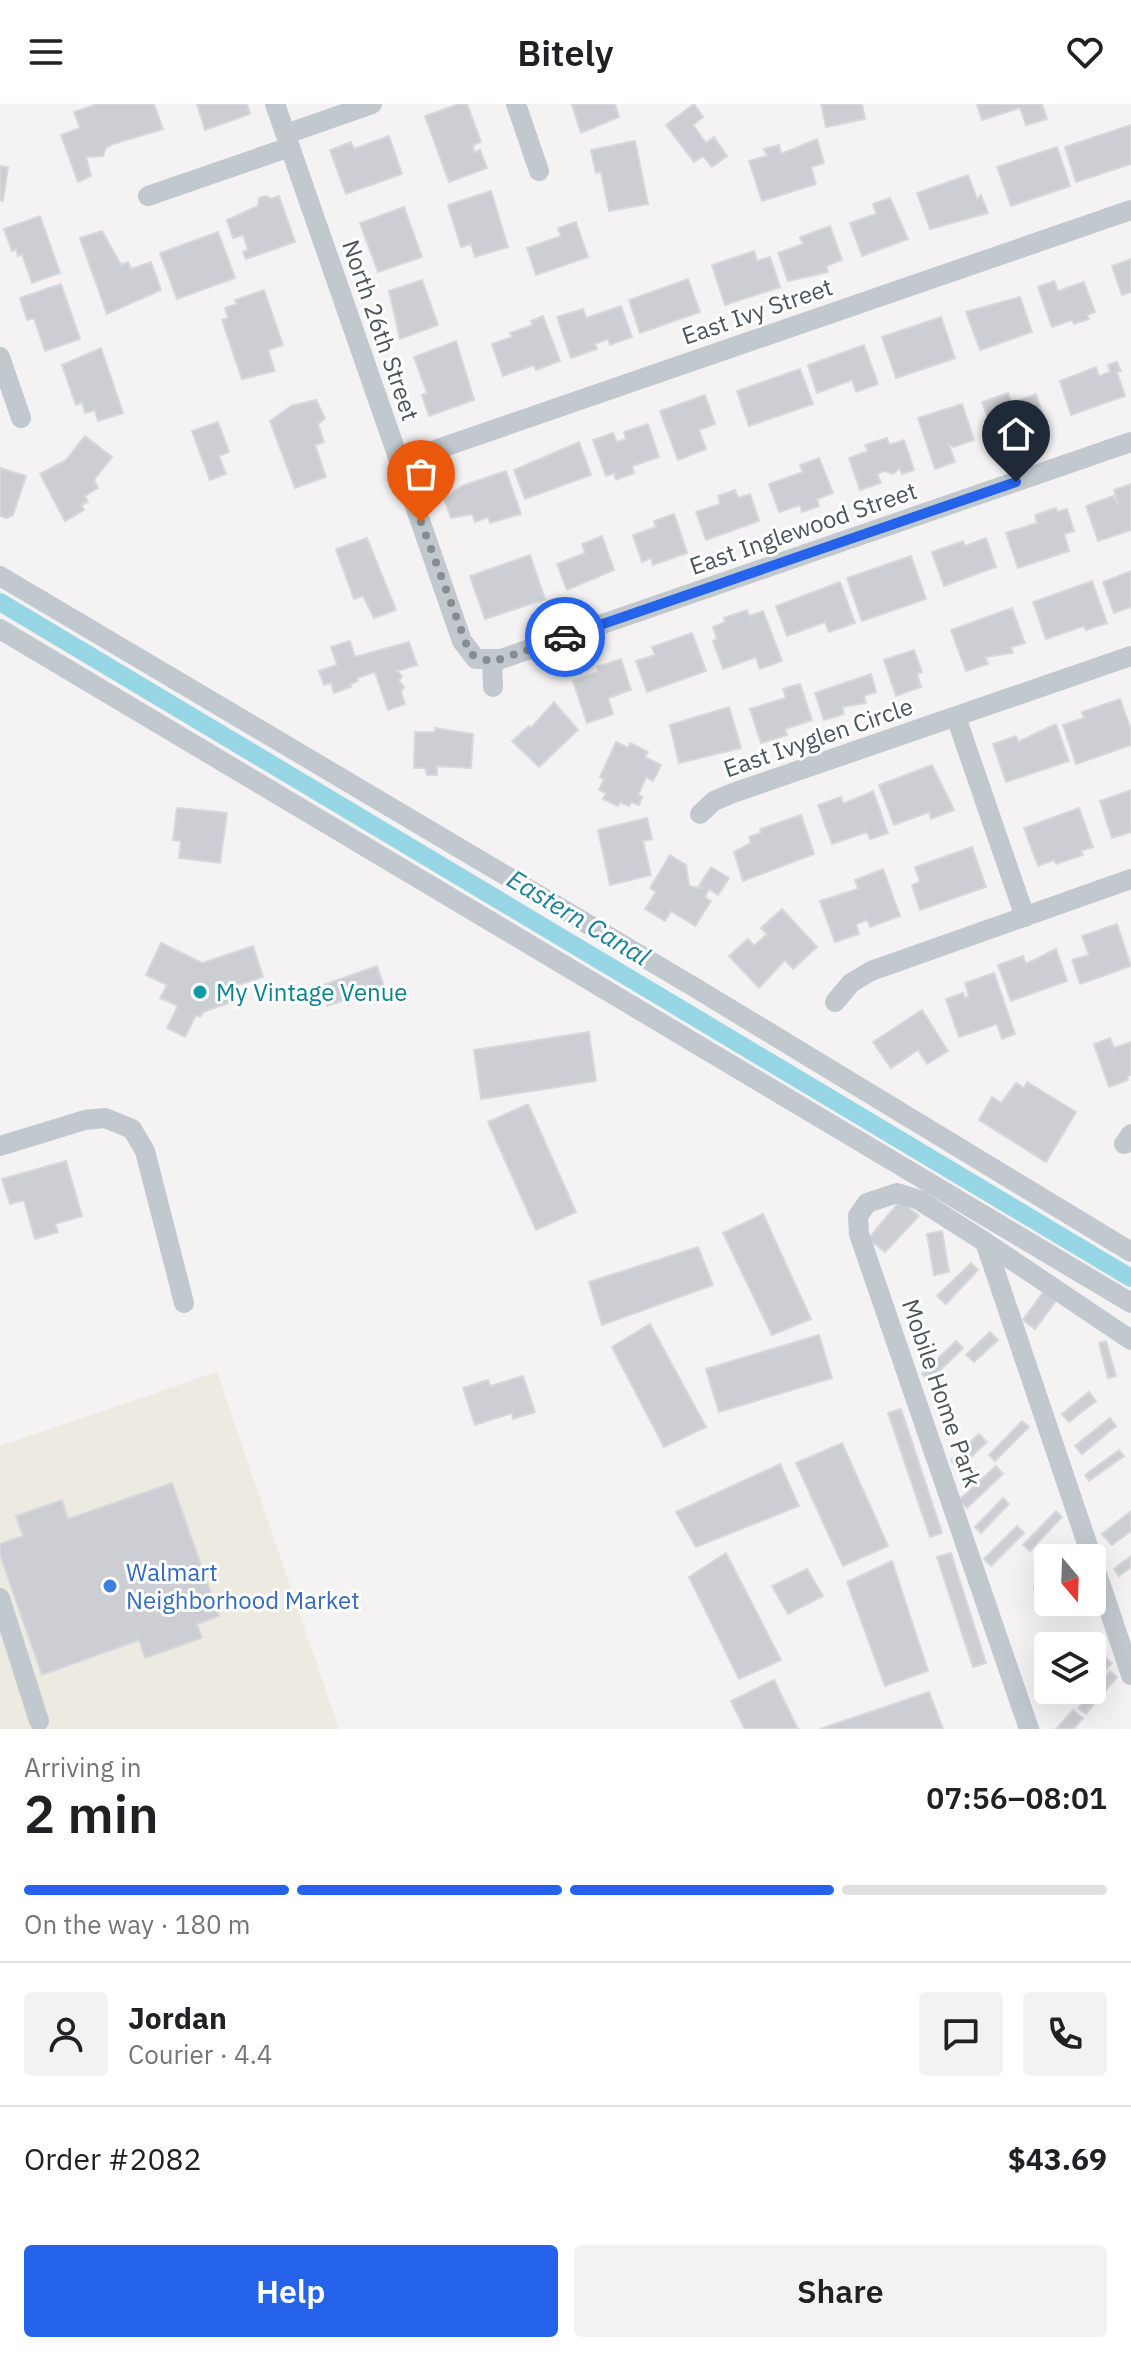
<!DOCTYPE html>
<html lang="en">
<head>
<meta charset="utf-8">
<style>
  body { margin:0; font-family:"IBM Plex Sans",sans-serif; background:#f2f2f2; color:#202124; height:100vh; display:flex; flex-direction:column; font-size:30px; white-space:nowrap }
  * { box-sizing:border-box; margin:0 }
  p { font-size:26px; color:#757577 }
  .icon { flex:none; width:44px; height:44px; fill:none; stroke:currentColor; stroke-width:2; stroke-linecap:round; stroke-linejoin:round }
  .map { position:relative; height:1625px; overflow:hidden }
  .details { display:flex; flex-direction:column; background:#fff; flex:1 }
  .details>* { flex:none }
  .needle { width:52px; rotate:161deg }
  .fabs { position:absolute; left:1034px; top:1440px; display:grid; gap:16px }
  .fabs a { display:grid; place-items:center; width:72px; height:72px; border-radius:8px; background:#fff; box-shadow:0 8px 32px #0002; font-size:40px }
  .pin { position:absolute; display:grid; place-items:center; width:68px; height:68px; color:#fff; margin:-82px -34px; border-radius:50% 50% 50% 0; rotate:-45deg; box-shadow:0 0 8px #0007 }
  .pin .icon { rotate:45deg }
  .courier { position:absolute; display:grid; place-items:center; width:80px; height:80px; margin:-40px; border:6px solid #2563eb; border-radius:50%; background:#fff; color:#222; box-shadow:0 2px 10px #0007 }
  .head em { font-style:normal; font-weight:600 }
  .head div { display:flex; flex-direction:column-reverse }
  .head { display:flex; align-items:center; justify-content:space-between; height:136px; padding:0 24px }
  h1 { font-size:52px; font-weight:600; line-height:60px }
  .bar { display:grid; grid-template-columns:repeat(4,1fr); gap:12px 8px; align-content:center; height:96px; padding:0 24px }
  .bar i { height:10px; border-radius:6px; background:#e0e0e0 }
  .bar .current { background:#2563eb }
  .bar p { grid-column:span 4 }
  .line { display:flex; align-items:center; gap:20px; padding:0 24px; border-top:2px solid #e0e0e0 }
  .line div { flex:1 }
  .round { display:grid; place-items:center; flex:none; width:84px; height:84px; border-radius:8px; background:#f2f2f2 }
  .action { display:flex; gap:16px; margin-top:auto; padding:16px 24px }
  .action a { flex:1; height:92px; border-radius:8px; background:#2563eb; color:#fff; font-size:32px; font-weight:600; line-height:92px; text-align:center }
  .action a+a { background:#f2f2f2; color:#202124 }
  header { display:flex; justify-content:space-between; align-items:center; height:104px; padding:0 24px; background:#fff; font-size:36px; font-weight:600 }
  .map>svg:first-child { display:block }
  .commercial { fill:#edeae2 }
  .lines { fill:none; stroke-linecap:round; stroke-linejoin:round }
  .canal { stroke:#97d6e4; stroke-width:18 }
  .building { fill:#ccced3; stroke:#d6d8dc; stroke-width:2 }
  .minor { stroke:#c1c9ce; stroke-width:20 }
  .done { stroke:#868c91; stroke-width:8; stroke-dasharray:0 14.4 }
  .route { stroke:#2563eb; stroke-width:10 }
  .culture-dot { fill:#0f9aa8; stroke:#fff; stroke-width:3 }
  .shop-dot { fill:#3f7fe0; stroke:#fff; stroke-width:3 }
  .labels { text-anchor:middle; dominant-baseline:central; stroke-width:6; stroke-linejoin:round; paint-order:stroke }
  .street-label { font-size:24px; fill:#4b555d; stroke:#fff }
  .culture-label { font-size:24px; fill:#0d838f; stroke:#fff; text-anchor:start }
  .shop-label { font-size:24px; fill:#366cbe; stroke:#fff; text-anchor:start }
  .water-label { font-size:26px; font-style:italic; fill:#1a8199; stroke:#fff }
</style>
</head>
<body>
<header><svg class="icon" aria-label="menu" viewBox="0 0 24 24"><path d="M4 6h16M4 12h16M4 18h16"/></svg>Bitely<svg class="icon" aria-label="heart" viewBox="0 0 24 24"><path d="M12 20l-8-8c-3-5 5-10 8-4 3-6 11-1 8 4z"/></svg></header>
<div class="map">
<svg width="1131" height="1625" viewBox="0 0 1131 1625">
  <rect width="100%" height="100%" fill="#f4f2f2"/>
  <!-- commercial -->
  <path class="commercial" d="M217,1268L339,1625H0V1342Z"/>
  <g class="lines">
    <!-- canal -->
    <path class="canal" d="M0,498L1131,1174"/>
  </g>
  <!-- building -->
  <path class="building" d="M97,0H154L163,25L113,40L106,44L103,52L86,53L91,72L78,78L61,31L80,24L74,8Z
    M197,0H247L250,10L205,26Z
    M459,0H467L481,38L473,41L474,49L480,46L487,64L449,78L425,12Z
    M576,0H615L619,13L581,29L572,1Z
    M694,0L703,13L693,21L706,39L714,33L727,52L712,63L703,52L694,58L666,21Z
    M821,0H862L865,15L826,23Z
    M977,0H1042L1047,15L1026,21L1020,4L982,16Z
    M1131,21V60L1076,78L1065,43Z
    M389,32L402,70L346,90L330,46L351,38L354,45Z
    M817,35L824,59L811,63L816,80L762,97L749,57L767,52L764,45L779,41L781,50Z
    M635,37L648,100L609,107L601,68L596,69L591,46Z
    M1057,43L1070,82L1011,102L997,63Z
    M0,62L8,63L3,97L0,96Z
    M968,71L977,95L981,91L988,109L930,125L917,89Z
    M491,87L508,143L475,153L471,140L461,143L448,101Z
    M266,92L271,95L279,92L295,138L246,155L243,148L248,146L243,131L233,134L227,116L258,102L259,94Z
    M890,94L908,135L862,152L850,119L876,110L873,100Z
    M404,103L422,153L378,168L360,119Z
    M40,112L60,169L32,179L22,150L18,152L16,145L12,147L4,125Z
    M576,118L588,153L536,171L527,144L561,132L558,124Z
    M830,122L842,156L826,162L828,168L788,177L778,149L803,140L800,133Z
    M102,127L121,161L128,158L131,165L151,158L161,186L107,210L80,134Z
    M218,128L235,174L177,195L160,149Z
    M754,147L757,157L770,153L780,183L725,201L712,161Z
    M1131,155V188L1122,191L1112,162Z
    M688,175L700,208L640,229L629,196Z
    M422,176L438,221L400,235L389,187Z
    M1054,177L1058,187L1084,178L1095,208L1087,211L1089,215L1074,220L1072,216L1052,223L1038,183Z
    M61,180L80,235L45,247L34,214L27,216L20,194Z
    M264,186L283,241L268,246L275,267L242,275L222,216L228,214L225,204L237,200L235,196Z
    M1020,193L1032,228L980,246L966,208Z
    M621,202L632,233L610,241L608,235L595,240L597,245L571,254L557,213L583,205L586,214Z
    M543,212L560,257L536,266L534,261L503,272L492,240L512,233L510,229L533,221L531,217Z
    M941,213L955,254L896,274L882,233Z
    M456,237L474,296L429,312L422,291L427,289L414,253Z
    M864,241L878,280L856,288L852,276L817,289L808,261Z
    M101,244L123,309L98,317L95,306L85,309L82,298L76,301L62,261Z
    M1117,258L1121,267L1117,268L1125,292L1071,311L1060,277L1096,263L1099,272L1110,268L1108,261Z
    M800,265L813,300L749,322L737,287Z
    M1008,289L1012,299L1036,290L1046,321L1030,326L1028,321L996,335L982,298Z
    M705,291L715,320L699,326L706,345L678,356L660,307Z
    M316,296L325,314L318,320L324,338L315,341L326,373L295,384L270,317L291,302Z
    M962,300L974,336L954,343L949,341L955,358L935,365L918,314Z
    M218,318L229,348L219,352L226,370L210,376L192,327Z
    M648,320L659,353L632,362L634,369L616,376L614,369L606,372L593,336L613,329L617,338L626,335L624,328Z
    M85,332L112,353L94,376L98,384L85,392L88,398L81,401L84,406L65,417L40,370L66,356Z
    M887,334L889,341L904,336L914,366L902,370L899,364L893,370L885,367L877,370L881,379L860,386L849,354L868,347L865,341Z
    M579,338L591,371L525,395L514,366Z
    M819,354L833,389L817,395L819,402L802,408L800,401L779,408L769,380L803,368L800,361Z
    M0,364L26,372L13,411L7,414L0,412Z
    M506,367L521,410L490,419L488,413L475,418L472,410L451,414L444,395L462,382Z
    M1131,380V426L1098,437L1086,402L1113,392L1118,400L1114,386Z
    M735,386L738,394L750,390L759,417L706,436L696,408L720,400L718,392Z
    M1056,404L1057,408L1067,405L1074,427L1064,430L1069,447L1018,464L1006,429L1037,419L1035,411Z
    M674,410L687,449L653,461L651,454L642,458L633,431L656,423L654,417Z
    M602,432L614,466L567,486L557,460L585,449L582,440Z
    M367,434L396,506L374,514L363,492L354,495L336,445Z
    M986,434L996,463L944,482L932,448L963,437L965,442Z
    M530,451L545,495L485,515L470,472Z
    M911,452L926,495L862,517L847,474Z
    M1131,467V503L1114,509L1103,478Z
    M1092,477L1107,519L1086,526L1084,522L1046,535L1033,498Z
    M840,478L855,519L829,528L825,518L787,532L776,502Z
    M1012,504L1025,539L1011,543L1013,549L985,553L988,560L966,567L951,526Z
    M747,506L749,512L763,507L782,557L760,565L756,553L723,565L713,537L717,535L713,523L725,518L724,514Z
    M692,529L706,567L647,588L636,557L655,551L652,543Z
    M350,537L355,553L409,538L417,561L397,567L402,572L399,577L404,583L401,588L405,600L388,606L375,568L357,574L358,577L350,580L351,583L334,589L331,579L324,581L319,567L337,561L331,543Z
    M914,546L922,568L917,570L921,583L896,592L884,556Z
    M621,555L631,586L608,594L613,610L587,619L573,577L598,568L597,563Z
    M871,570L876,588L864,592L866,599L842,603L844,610L824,616L815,589Z
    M800,580L812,616L785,625L787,631L761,639L750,605L786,594L783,585Z
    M1120,595L1131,626V641L1076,660L1063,621L1084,614L1082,608Z
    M554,598L578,626L539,663L512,637L529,622L531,624Z
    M729,603L741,644L679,659L670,621Z
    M1056,620L1069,657L1006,678L993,640L1016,632L1018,638Z
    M435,624L473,630L471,664L437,662V671H427L425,664H414L415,628H435Z
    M616,638L628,644L630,639L648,648L645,653L661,661L653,677L646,673L638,691L642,693L639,701L631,698L629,702L620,698L618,702L603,695L606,689L599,686L604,675L600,673Z
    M932,661L954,706L931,715L929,708L894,721L879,681Z
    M1131,686V728L1112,734L1100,697Z
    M873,687L888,729L870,735L867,728L832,740L818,701L841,693L843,700Z
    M177,704L227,709L220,759L179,754L181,737L173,736Z
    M1079,704L1093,743L1081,747L1083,751L1056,760L1054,756L1038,762L1024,724Z
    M801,711L814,750L743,777L734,748L751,739L749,733L761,729L760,725Z
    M647,714L652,735L643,737L651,771L610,781L598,726Z
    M972,743L986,783L920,806L912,781L920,778L915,763Z
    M670,751L686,761L689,782L704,785L699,782L711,763L729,774L718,791L709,785L705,793L711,797L695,822L671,807L665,817L645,805L656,788L650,784Z
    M883,765L900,812L870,823L867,816L856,820L859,830L835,838L820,797L858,785L855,776Z
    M782,805L817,843L793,865L785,856L759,884L729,852L748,835L754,842L767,830L761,824Z
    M1117,820L1131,862L1080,880L1072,856L1089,851L1082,832Z
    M161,839L202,859L253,842L263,873L235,882L240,895L203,908L200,913L196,911L185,933L167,924L178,902L160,894L167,881L146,871Z
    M1056,845L1067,877L1011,897L998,861L1023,852L1026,860Z
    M377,862L384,883L327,902L320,882Z
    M994,869L1015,930L1002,935L997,920L959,933L946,895L963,889L965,894L969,892L965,879Z
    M922,906L948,947L927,960L918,946L891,964L873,938Z
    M589,928L596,977L481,995L474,946Z
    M1110,934L1114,944L1131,938V971L1127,972L1128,976L1109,983L1094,940Z
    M1027,978L1076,1008L1046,1058L979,1016L992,993L1001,999L1016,979L1024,984Z
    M528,1000L576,1108L536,1126L488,1018Z
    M66,1057L82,1112L55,1120L58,1128L35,1135L24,1096L10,1100L2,1075Z
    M900,1097L919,1112L885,1148L868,1135Z
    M763,1110L811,1215L772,1231L723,1129Z
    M942,1127L949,1168L934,1171L927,1130Z
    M698,1143L713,1181L602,1221L589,1178Z
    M971,1159L978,1166L946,1200L937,1192Z
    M1044,1187L1056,1197L1035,1225L1023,1216Z
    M650,1220L706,1323L664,1343L612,1243Z
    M990,1228L998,1236L974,1258L966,1251Z
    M819,1231L832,1274L719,1308L706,1265Z
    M956,1237L963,1244L929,1277L922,1270Z
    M1106,1237L1116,1272L1108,1274L1099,1239Z
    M523,1272L535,1308L513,1315L512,1309L475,1321L463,1284L488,1276L490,1282Z
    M1089,1288L1096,1297L1069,1318L1062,1310Z
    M901,1305L942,1429L930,1433L888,1309Z
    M1110,1314L1116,1322L1082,1350L1075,1342Z
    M1022,1317L1029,1323L995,1357L989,1351Z
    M979,1330L987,1338L959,1364L951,1356Z
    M842,1339L888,1442L843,1462L796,1359Z
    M1119,1346L1124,1352L1089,1377L1085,1371Z
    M780,1360L799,1402L696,1443L676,1408Z
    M996,1362L1003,1370L967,1404L959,1396Z
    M172,1379L219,1512L197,1520L202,1534L145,1554L139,1536L42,1571L0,1451V1440L23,1432L16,1412L62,1396L68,1415Z
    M1003,1394L1009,1400L981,1429L975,1423Z
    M1056,1407L1062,1413L1030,1447L1023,1441Z
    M1131,1407V1427L1112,1441L1102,1430Z
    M1017,1422L1024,1429L991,1462L984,1455Z
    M726,1449L781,1556L739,1575L689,1473Z
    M951,1449L986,1559L973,1563L937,1453Z
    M1131,1452V1463L1119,1472L1114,1465Z
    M892,1457L928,1567L885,1582L847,1478Z
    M807,1465L823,1492L788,1510L772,1482Z
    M1048,1478V1498H1054L1041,1503L1034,1483Z
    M1097,1546L1112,1559L1093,1581L1092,1552Z
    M1110,1567L1117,1573L1086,1610L1078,1604Z
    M774,1576L798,1625H745L731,1597Z
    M929,1588L943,1625H820Z
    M1073,1606L1083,1614L1073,1625H1056Z"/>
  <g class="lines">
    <!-- minor -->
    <path class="minor" d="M275,0L462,537L476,555H501L1131,338
      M516,0L539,67
      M286,30L372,0
      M148,92L290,43
      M0,253L21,314
      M400,358L1131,106
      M0,472L694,883L1131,1148
      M0,525L1131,1199
      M492,558L493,583
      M956,613L1025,813
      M700,710L714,697L733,689L1131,552
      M835,898L851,879L871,867L1131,775
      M1124,1040L1131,1030
      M0,1042L85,1016L105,1014L132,1025L145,1047L184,1199
      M985,1138L1131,1236
      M1092,1455L1131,1571
      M0,1494L39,1617
      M1029,1625L859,1130L858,1112L867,1099L897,1089L919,1096L985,1138L1092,1454"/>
  </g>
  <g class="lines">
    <!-- done -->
    <path class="done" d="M421,418L470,550L492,558L565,533"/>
    <!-- route -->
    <path class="route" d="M565,533L1016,378"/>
  </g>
  <!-- markers -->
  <circle class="culture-dot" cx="200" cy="888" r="8"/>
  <circle class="shop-dot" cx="110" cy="1482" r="8"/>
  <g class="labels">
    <!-- street labels -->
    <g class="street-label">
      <text transform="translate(757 207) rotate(-19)">East Ivy Street</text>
      <text transform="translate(381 226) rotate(71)">North 26th Street</text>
      <text transform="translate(803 424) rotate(-19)">East Inglewood Street</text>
      <text transform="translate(818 633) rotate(-19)">East Ivyglen Circle</text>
      <text transform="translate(942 1289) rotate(71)">Mobile Home Park</text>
    </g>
    <!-- culture labels -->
    <g class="culture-label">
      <text x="216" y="888">My Vintage Venue</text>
    </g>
    <!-- shop labels -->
    <g class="shop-label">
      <text x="126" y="1468">Walmart<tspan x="126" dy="28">Neighborhood Market</tspan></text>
    </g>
    <!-- water labels -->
    <g class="water-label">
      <text transform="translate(579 813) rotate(31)">Eastern Canal</text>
    </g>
  </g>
</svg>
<div class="fabs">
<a><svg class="needle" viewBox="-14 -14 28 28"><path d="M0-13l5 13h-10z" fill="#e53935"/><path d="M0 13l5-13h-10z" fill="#757577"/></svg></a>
<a><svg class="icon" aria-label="layers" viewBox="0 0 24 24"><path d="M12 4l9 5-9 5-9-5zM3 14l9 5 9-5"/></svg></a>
</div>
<div class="pin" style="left:421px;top:418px;background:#ea580c"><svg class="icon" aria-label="bag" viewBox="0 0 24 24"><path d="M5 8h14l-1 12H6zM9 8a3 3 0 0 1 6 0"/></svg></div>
<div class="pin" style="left:1016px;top:378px;background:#1f2937"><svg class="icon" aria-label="home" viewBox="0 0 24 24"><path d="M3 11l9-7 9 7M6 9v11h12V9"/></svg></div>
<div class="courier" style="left:565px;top:533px"><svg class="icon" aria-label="car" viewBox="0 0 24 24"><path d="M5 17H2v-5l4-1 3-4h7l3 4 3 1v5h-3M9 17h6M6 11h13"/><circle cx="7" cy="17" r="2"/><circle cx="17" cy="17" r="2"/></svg></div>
</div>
<section class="details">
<div class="head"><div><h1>2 min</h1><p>Arriving in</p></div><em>07:56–08:01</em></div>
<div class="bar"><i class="current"></i><i class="current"></i><i class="current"></i><i></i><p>On the way · 180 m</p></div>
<div class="line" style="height:144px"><a class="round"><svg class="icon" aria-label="person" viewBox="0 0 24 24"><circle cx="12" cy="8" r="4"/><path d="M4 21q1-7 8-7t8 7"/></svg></a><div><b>Jordan</b><p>Courier · 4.4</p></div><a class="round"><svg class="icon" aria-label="chat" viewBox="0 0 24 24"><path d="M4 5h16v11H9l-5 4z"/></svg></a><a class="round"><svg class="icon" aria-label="phone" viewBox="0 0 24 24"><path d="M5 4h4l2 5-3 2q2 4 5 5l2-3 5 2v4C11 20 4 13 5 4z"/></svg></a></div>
<div class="line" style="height:104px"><div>Order #2082</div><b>$43.69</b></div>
<div class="action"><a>Help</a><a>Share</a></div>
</section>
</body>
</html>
